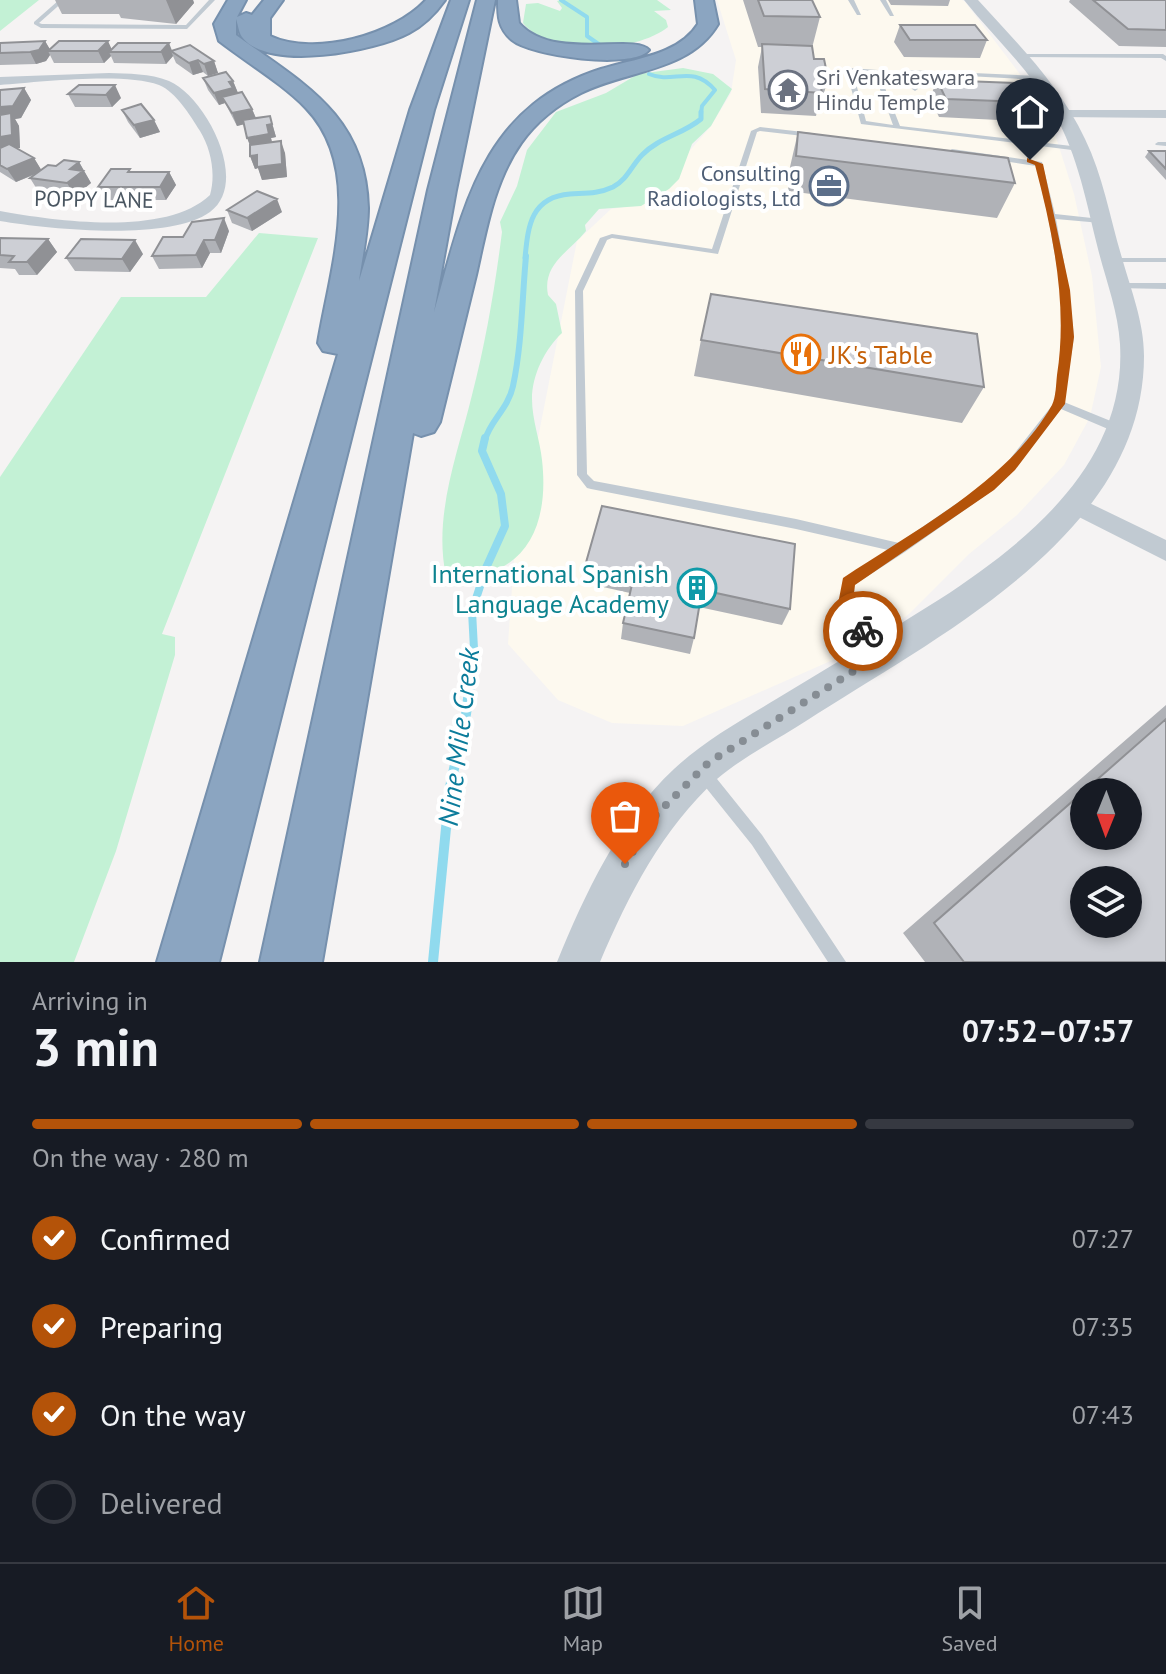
<!DOCTYPE html>
<html lang="en">
<head>
<meta charset="utf-8">
<style>
  body { margin:0; font-family:"PT Sans",sans-serif; background:#242831; color:#f1f3f6; height:100vh; display:flex; flex-direction:column; font-size:30px; white-space:nowrap }
  * { box-sizing:border-box; margin:0 }
  p { font-size:26px; color:#9ea1a6 }
  .icon { flex:none; width:44px; height:44px; fill:none; stroke:currentColor; stroke-width:2; stroke-linecap:round; stroke-linejoin:round }
  .map { position:relative; height:962px; overflow:hidden }
  .sheet { display:flex; flex-direction:column; background:#171b24; flex:1 }
  .sheet>* { flex:none }
  .needle { width:52px; rotate:181deg }
  .fabs { position:absolute; left:1070px; top:778px; display:grid; gap:16px }
  .fabs a { display:grid; place-items:center; width:72px; height:72px; border-radius:50%; background:#171b24; box-shadow:0 4px 12px #0003; font-size:40px }
  .pin { position:absolute; display:grid; place-items:center; width:68px; height:68px; color:#fff; margin:-82px -34px; border-radius:50% 50% 50% 0; rotate:-45deg; box-shadow:0 0 8px #0007 }
  .pin .icon { rotate:45deg }
  .courier { position:absolute; display:grid; place-items:center; width:80px; height:80px; margin:-40px; border:6px solid #b45309; border-radius:50%; background:#fff; color:#222; box-shadow:0 2px 10px #0007 }
  .head em { font-style:normal; font-weight:800 }
  .head div { display:flex; flex-direction:column-reverse }
  .head { display:flex; align-items:center; justify-content:space-between; height:136px; padding:0 32px }
  h1 { font-size:52px; font-weight:800; line-height:60px }
  .bar { display:grid; grid-template-columns:repeat(4,1fr); gap:12px 8px; align-content:center; height:96px; padding:0 32px }
  .bar i { height:10px; border-radius:6px; background:#363941 }
  .bar .active { background:#b45309 }
  .bar p { grid-column:span 4 }
  ol { padding:0 32px; list-style:none }
  li { display:flex; align-items:center; gap:24px; height:88px }
  li p { margin-inline-start:auto }
  li .icon { padding:8px; border-radius:50%; background:#b45309; color:#fff; stroke-width:4 }
  li:last-child { color:#9ea1a6 }
  li i { width:44px; height:44px; border:4px solid #363941; border-radius:50% }
  .dock { display:flex; justify-content:space-around; align-items:center; height:112px; border-top:2px solid #363941; background:#171b24; font-size:22px; color:#9ea1a6 }
  .dock a { display:grid; justify-items:center; gap:4px }
  .dock .active { color:#b45309 }
  .map>svg:first-child { display:block }
  .commercial { fill:#fdf9ef }
  .green { fill:#c3f1d5 }
  .lines { fill:none; stroke-linecap:round; stroke-linejoin:round }
  .stream-far4 { stroke:#90daee; stroke-width:4 }
  .stream-far3 { stroke:#90daee; stroke-width:5 }
  .stream-far2 { stroke:#90daee; stroke-width:6 }
  .stream-far1 { stroke:#90daee; stroke-width:8 }
  .stream { stroke:#90daee; stroke-width:10 }
  .motorway-casing { stroke:#7690ad; stroke-width:4 }
  .service { fill:#c1cad2; fill-rule:evenodd }
  .minor { fill:#c1cad2; fill-rule:evenodd }
  .tertiary { fill:#c1cad2; fill-rule:evenodd }
  .motorway { fill:#8ba5c1; fill-rule:evenodd }
  .wall { fill:#b0b2b7 }
  .shaded-wall { fill:#909195 }
  .building { fill:#cdcfd5; stroke:#909195; stroke-width:2; fill-rule:evenodd }
  .route { fill:#b45309 }
  .done { stroke:#868d94; stroke-width:8; stroke-dasharray:0 14.4 }
  .labels { text-anchor:middle; dominant-baseline:central; stroke-width:8; stroke-linejoin:round; paint-order:stroke }
  .far-worship-label { font-size:22px; fill:#5b616d; stroke:#fff; text-anchor:start }
  .far-service-label { font-size:22px; fill:#4e5e75; stroke:#fff; text-anchor:end }
  .far-street-label { font-size:22px; fill:#4a5661; stroke:#fff }
  .food-label { font-size:26px; fill:#c56008; stroke:#fff; text-anchor:start }
  .culture-label { font-size:26px; fill:#0d838f; stroke:#fff; text-anchor:end }
  .water-label { font-size:28px; font-style:italic; fill:#0c7c9b; stroke:#fff }
</style>
</head>
<body>
<div class="map">
<svg width="1166" height="962" viewBox="0 0 1166 962">
  <rect width="100%" height="100%" fill="#f5f3f3"/>
  <!-- commercial -->
  <path class="commercial" d="M717,0H962L965,2L1029,86L1054,131L1074,194L1092,276L1101,367L1090,417L1064,465L1017,515L969,554L909,614L869,644L683,726L612,723L558,700L508,644L514,559L577,241L611,209L644,204L711,126L731,93L736,60Z"/>
  <!-- green -->
  <path class="green" d="M0,0H39L0,31Z
    M561,0H657L671,10L654,11L666,20L668,27C635,53 551,58 523,23L526,4L538,3L560,11L562,8L557,1Z
    M683,68L713,74L732,89L711,126L692,144L679,179L669,189L641,206L599,209L585,225L586,231C569,252 542,264 548,295L556,304L562,333C545,349 532,375 532,399C532,420 540,440 542,460C550,529 523,583 446,576C433,515 458,453 472,395C486,341 495,287 502,232L500,222L517,186L527,150L556,112L606,93L638,74Z
    M259,233L318,238L162,634L175,637V655L116,851L74,962H0V477L121,297H206Z"/>
  <g class="lines">
    <!-- stream-far4 -->
    <path class="stream-far4" d="M561,0L587,17V36L600,45
      M649,74C674,85 691,63 715,90L702,106L701,114"/>
    <!-- stream-far3 -->
    <path class="stream-far3" d="M525,258C528,228 530,197 570,194C585,193 598,194 613,187C627,180 632,165 642,155C658,138 683,134 701,119V112"/>
    <!-- stream-far2 -->
    <path class="stream-far2" d="M485,440C490,421 508,409 513,386C522,344 522,299 526,256"/>
    <!-- stream-far1 -->
    <path class="stream-far1" d="M471,671L474,649L472,611L486,568L505,526L501,494L482,451L485,438"/>
    <!-- stream -->
    <path class="stream" d="M433,962L450,787L466,714L472,669"/>
    <!-- motorway casing -->
    <g class="motorway-casing">
      <path id="motorway" d="M228,0H246L237,17L246,13L252,15L264,0H283L270,18V36C315,57 394,35 426,0H445C435,14 424,25 409,33C376,51 268,72 242,37C239,33 238,25 236,19V35C302,83 366,115 368,208C368,232 362,258 359,281L410,110L451,0H469L434,110L219,962H157L338,354L323,351L318,343C330,270 365,169 306,108C283,84 246,62 219,41L214,24Z
        M477,0H495L456,190L434,312C464,206 482,107 601,69C633,59 679,55 698,24L695,0H713L718,24C690,72 626,70 581,93C557,105 536,122 521,143C494,181 486,231 476,275C464,324 452,373 440,422L434,432L421,436L413,433L322,962H260L428,190Z
        M498,0H516L519,23C553,62 635,33 649,50C633,70 531,56 512,40C498,28 498,16 498,0Z"/>
    </g>
    <!-- service -->
    <path class="service" d="M59,0H65L39,23L42,24L186,25L209,0H215L187,29L41,28L34,24V22Z
      M848,0H854L861,15H857Z
      M880,0H886L894,16H890Z
      M1022,54H1163L1166,56V61L1161,58L1020,57L1019,56Z
      M849,68L878,70L900,126L1080,147L1083,149L1080,151L861,124L846,70ZM853,72L874,73L893,125L866,121Z
      M906,70L1040,76L1043,78L1040,80L912,73L918,89L915,91L912,89Z
      M1019,92L1022,94L1036,117L1035,118L1030,117L1016,94Z
      M760,127L812,133L815,135L812,137L760,131L757,132L718,254L612,238L607,240L583,291L587,474L594,481L796,519L899,543L985,484L1006,464L1054,403L1064,337L1061,290L1048,216L1036,166L952,153L949,151L952,149L1042,162L1055,214L1101,219L1105,221L1101,223L1056,219L1069,290L1074,337L1064,402L1123,426L1124,429L1123,432H1115L1061,409L1014,470L993,490L905,552L854,585L851,603L886,654L884,658L879,660L874,658L839,604L844,578L888,550L796,529L591,489L587,488L577,475L575,291L600,238L612,234L712,249L751,131Z
      M1158,142H1166V146L1156,145L1155,144Z
      M1109,258H1166V262H1109Z
      M1119,283H1166V289L1116,288L1115,286Z
      M704,767L709,769L762,835L846,962H828L752,845L699,779L697,774L699,769Z"/>
    <!-- minor -->
    <path class="minor" d="M109,73C128,74 150,73 169,81C205,96 251,182 210,212C168,242 49,229 0,221V211C56,221 166,237 210,195C216,174 211,149 200,131C190,115 176,92 159,85C124,72 39,82 0,85V77Z
      M1064,110H1166V118L1059,117L1057,114Z
      M1077,497L1166,540V561L1069,512L1066,506L1069,500Z"/>
    <!-- tertiary -->
    <path class="tertiary" d="M964,0H978C1017,43 1060,85 1085,139C1103,176 1110,218 1122,258C1131,290 1144,322 1144,356C1144,535 937,636 806,721C777,740 744,756 717,779C662,829 629,894 600,962H557C585,894 619,820 674,769C705,740 742,720 778,698C832,665 886,633 940,599C1029,541 1127,462 1120,344C1118,310 1105,278 1097,245C1085,196 1076,147 1048,103C1025,65 992,35 964,0Z"/>
    <!-- motorway -->
    <use href="#motorway" class="motorway"/>
  </g>
  <!-- wall -->
  <path class="wall" d="M55,0H193L194,3L176,24L121,18L119,14H62Z
    M743,0H812L820,17L812,48L814,59L828,78L822,101H819L816,116L761,113L758,67L762,47H758Z
    M888,0H950L948,6L891,5Z
    M1070,0H1166V47L1119,46L1069,2Z
    M900,25L987,40L980,58L904,57L894,42Z
    M45,41L50,50L112,49L172,51L214,61L218,73L208,76L203,72L193,75L176,63L173,56L166,64L114,63L111,56L104,63H54L50,55L46,61L36,64L0,65V43Z
    M203,78L233,81L238,93L252,109L256,118L270,116L276,137L271,138L272,142L285,153L287,177L262,180L258,168L255,169L250,156V147L244,124L237,126L225,103L219,105L208,90Z
    M937,80L1027,102L1019,121L939,117L930,98Z
    M79,85L121,98L112,107H75L68,94Z
    M24,88L31,100L21,118L15,119L19,126L20,148H16L34,158L41,170L79,162L91,183L75,196L38,191L30,178L36,174L16,182L0,172V90Z
    M122,110L154,120L160,132L140,138L128,122Z
    M798,132L1015,183L997,218L788,191L790,167Z
    M1149,151H1166V180L1145,157Z
    M132,172H169L176,185L166,200H105L98,187Z
    M227,210L282,212L252,231L232,223Z
    M229,231L221,253H210L202,268L159,269L152,256L183,237Z
    M0,238L48,239L57,252L37,275H19L15,269L0,268Z
    M143,254L130,272L75,271L66,258Z
    M701,340L984,387L962,423L694,376Z
    M585,566L790,609L782,625L699,607L694,638L690,654L621,639L623,623L630,593L585,583Z
    M1166,705V962H925L903,933Z"/>
  <!-- shaded-wall -->
  <path class="shaded-wall" d="M166,0H193L194,3L176,24Z
    M45,41L51,51H48L50,55L46,61L36,64L30,52Z
    M108,41L113,52H109L111,56L104,63L98,51Z
    M169,43L173,53L171,51L173,56L166,64L161,52Z
    M198,60L203,72L193,75L189,63Z
    M214,61L218,73L208,76L204,64Z
    M233,81L238,93L222,97L225,103L219,105L214,93L229,82Z
    M115,85L121,98L112,107L106,95Z
    M24,88L31,100L21,118L15,119L19,126L20,148L0,151V106Z
    M252,109L257,121L237,126L232,113Z
    M270,116L276,137L271,138L273,147L252,150L247,138Z
    M154,120L160,132L140,138L134,125Z
    M281,141L285,153L287,177L262,180L258,168L255,169L250,156Z
    M34,158L42,171L16,182L7,169Z
    M79,162L91,183L75,196L67,183L70,169Z
    M169,172L176,185L166,200L160,187Z
    M277,199L282,212L252,231L247,218Z
    M224,218L229,231L221,253L215,240Z
    M48,239L57,252L37,275L27,262Z
    M135,240L143,254L130,272L122,259Z
    M204,240L210,253L202,268L196,255Z"/>
  <!-- building -->
  <path class="building" d="M758,0H812L820,17L764,16Z
    M1093,0H1166V30L1128,29Z
    M900,25H975L987,40H910Z
    M45,41L39,50L30,52L0,53V43Z
    M59,41H108L98,51H48Z
    M118,43H169L161,52H109Z
    M762,44L812,46L814,59H824L828,78L819,77L822,93L765,89Z
    M190,45L214,61L204,64L198,60L189,63L171,51Z
    M226,72L233,81L229,82L233,88L214,93L203,78Z
    M937,80L1015,83L1027,102L946,99Z
    M79,85H115L106,95L68,94Z
    M24,88L13,106L0,107V90Z
    M242,92L252,109L232,113L222,97Z
    M141,104L154,120L134,125L122,110Z
    M11,113L12,135L0,137V115Z
    M270,116L272,124L267,125L269,134L247,138L243,120Z
    M798,132L1008,158L1015,183L796,156Z
    M281,141L282,164L257,167V155L250,156V145Z
    M9,144L34,158L7,169L0,165V148Z
    M1149,151H1166V169Z
    M64,160L79,162L70,169L83,171L67,183L30,178L48,165L56,166Z
    M111,169H130L128,172H169L160,187H98Z
    M257,191L277,199L247,218L227,210Z
    M224,218L215,240H204L196,255L152,256L163,237H183L192,222Z
    M0,238L48,239L27,262H9L14,256L0,255Z
    M81,239L135,240L122,259L66,258Z
    M711,294L977,334L984,387L701,340Z
    M602,506L795,544L790,609L702,590L694,638L623,623L634,576L585,566Z
    M1166,719V962H964L934,923ZM1084,792H1128V836H1084ZM1084,880H1128V924H1084Z"/>
  <!-- route -->
  <path class="route" d="M1027,158L1043,164L1070,290L1074,337L1065,404L1015,470L994,490L855,585L853,602L871,631L863,638L858,636L838,604L843,578C915,530 1008,482 1052,405C1056,397 1056,384 1057,375C1068,305 1053,233 1035,165L1027,162Z"/>
  <g class="lines">
    <!-- done -->
    <path class="done" d="M625,864L655,816L708,763L879,655L863,631"/>
  </g>
  <!-- icons -->
  <defs>
    <g id="temple-ring" transform="scale(2)"><circle r="9.5" fill="#fff" stroke="#6b7280" stroke-width="1.5"/><path d="M0-6L5-2H3V0L6.5 2.5H4V6H1.5V3h-3V6H-4V2.5H-6.5L-3 0V-2H-5Z" fill="#6b7280"/></g>
    <g id="office-ring" transform="scale(2)"><circle r="9.5" fill="#fff" stroke="#5c6f8a" stroke-width="1.5"/><path d="M-6-3h4V-5.5h4V-3h4V5H-6ZM-1-4.5V-3h2v-1.5ZM-6 0V1H6V0Z" fill="#5c6f8a"/></g>
    <g id="restaurant-ring" transform="scale(2)"><circle r="9.5" fill="#fff" stroke="#e8710a" stroke-width="1.5"/><path d="M-5-6h1v4h1v-4h1v4h1v-4h1v5L-1.5 .5V6h-2V.5L-5-1ZM5-6V6H3V1.5H1.5Q1.5-4 5-6Z" fill="#e8710a"/></g>
    <g id="building-ring" transform="scale(2)"><circle r="9.5" fill="#fff" stroke="#0f9aa8" stroke-width="1.5"/><path d="M-4-6H4V6H1V3H-1V6H-4ZM-2.5-4.3h1.7v1.8h-1.7ZM.8-4.3h1.7v1.8H.8ZM-2.5-1h1.7V.8h-1.7ZM.8-1h1.7V.8H.8Z" fill="#0f9aa8"/></g>
  </defs>
  <g fill-rule="evenodd">
    <use href="#temple-ring" x="788" y="90"/>
    <use href="#office-ring" x="829" y="186"/>
    <use href="#restaurant-ring" x="801" y="354"/>
    <use href="#building-ring" x="697" y="588"/>
  </g>
  <g class="labels">
    <!-- far-worship labels -->
    <g class="far-worship-label">
      <text x="816" y="77">Sri Venkateswara<tspan x="816" dy="25">Hindu Temple</tspan></text>
    </g>
    <!-- far-service labels -->
    <g class="far-service-label">
      <text x="801" y="173">Consulting<tspan x="801" dy="25">Radiologists, Ltd</tspan></text>
    </g>
    <!-- far-street labels -->
    <g class="far-street-label">
      <text transform="translate(94 199) rotate(1)">POPPY LANE</text>
    </g>
    <!-- food labels -->
    <g class="food-label">
      <text x="829" y="354">JK's Table</text>
    </g>
    <!-- culture labels -->
    <g class="culture-label">
      <text x="669" y="573">International Spanish<tspan x="669" dy="30">Language Academy</tspan></text>
    </g>
    <!-- water labels -->
    <g class="water-label">
      <text transform="translate(458 737) rotate(-83)">Nine Mile Creek</text>
    </g>
  </g>
</svg>
<div class="fabs">
<a><svg class="needle" viewBox="-14 -14 28 28"><path d="M0-13l5 13h-10z" fill="#e53935"/><path d="M0 13l5-13h-10z" fill="#9ea1a6"/></svg></a>
<a><svg class="icon" aria-label="layers" viewBox="0 0 24 24"><path d="M12 4l9 5-9 5-9-5zM3 14l9 5 9-5"/></svg></a>
</div>
<div class="pin" style="left:625px;top:864px;background:#ea580c"><svg class="icon" aria-label="bag" viewBox="0 0 24 24"><path d="M5 8h14l-1 12H6zM9 8a3 3 0 0 1 6 0"/></svg></div>
<div class="pin" style="left:1030px;top:160px;background:#1f2937"><svg class="icon" aria-label="home" viewBox="0 0 24 24"><path d="M3 11l9-7 9 7M6 9v11h12V9"/></svg></div>
<div class="courier" style="left:863px;top:631px"><svg class="icon" aria-label="bike" viewBox="0 0 24 24"><circle cx="6" cy="16" r="4"/><circle cx="18" cy="16" r="4"/><path d="M6 16l4-8h5l3 8M10 8l3 8H6M13 5h3"/></svg></div>
</div>
<section class="sheet">
<div class="head"><div><h1>3 min</h1><p>Arriving in</p></div><em>07:52–07:57</em></div>
<div class="bar"><i class="active"></i><i class="active"></i><i class="active"></i><i></i><p>On the way · 280 m</p></div>
<ol>
<li><svg class="icon" aria-label="check" viewBox="0 0 24 24"><path d="M5 12l5 5 9-10"/></svg>Confirmed<p>07:27</p></li>
<li><svg class="icon" aria-label="check" viewBox="0 0 24 24"><path d="M5 12l5 5 9-10"/></svg>Preparing<p>07:35</p></li>
<li><svg class="icon" aria-label="check" viewBox="0 0 24 24"><path d="M5 12l5 5 9-10"/></svg>On the way<p>07:43</p></li>
<li><i></i>Delivered</li>
</ol>
</section>
<nav class="dock">
<a class="active"><svg class="icon" aria-label="home" viewBox="0 0 24 24"><path d="M3 11l9-7 9 7M6 9v11h12V9"/></svg>Home</a>
<a><svg class="icon" aria-label="map" viewBox="0 0 24 24"><path d="M3 6l6-2 6 2 6-2v14l-6 2-6-2-6 2zM9 4v14M15 6v14"/></svg>Map</a>
<a><svg class="icon" aria-label="saved" viewBox="0 0 24 24"><path d="M7 4h10v16l-5-4-5 4z"/></svg>Saved</a>
</nav>
</body>
</html>
